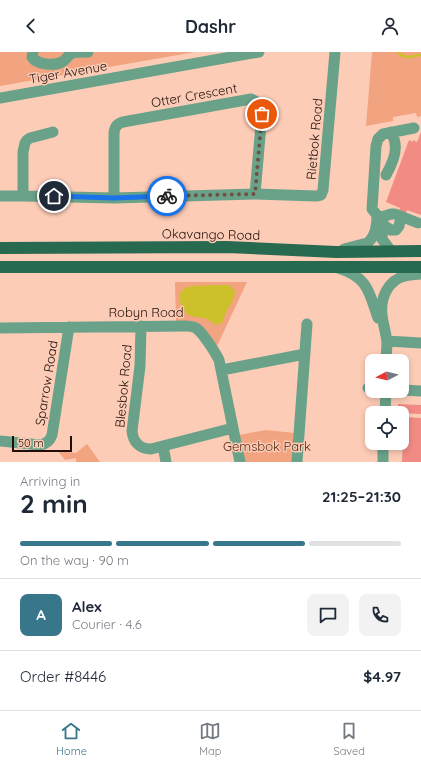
<!DOCTYPE html>
<html lang="en">
<head>
<meta charset="utf-8">
<style>
  body { margin:0; font-family:Quicksand,sans-serif; background:#f2f2f3; color:#1f2937; height:100vh; display:flex; flex-direction:column; font-size:15px; white-space:nowrap }
  * { box-sizing:border-box; margin:0 }
  p { font-size:13px; color:#747a83 }
  .icon { flex:none; width:22px; height:22px; fill:none; stroke:currentColor; stroke-width:2; stroke-linecap:round; stroke-linejoin:round }
  .map { position:relative; height:410px; overflow:hidden }
  .drawer { display:flex; flex-direction:column; background:#fff; flex:1 }
  .drawer>* { flex:none }
  .needle { width:26px; rotate:263deg }
  .controls { position:absolute; left:365px; top:302px; display:grid; gap:8px }
  .controls a { display:grid; place-items:center; width:44px; height:44px; border-radius:8px; background:#fff; box-shadow:0 2px 6px #0003; font-size:20px }
  .scale { position:absolute; left:12px; bottom:10px; width:60px; box-sizing:border-box; padding-left:4px; border:2px solid #1f0f08; border-top:0; font-size:11px; line-height:14px; white-space:nowrap; color:#1f0f08; -webkit-text-stroke:3px #fdccb7; paint-order:stroke }
  .pin { position:absolute; display:grid; place-items:center; width:34px; height:34px; color:#fff; margin:-17px; border:2px solid #fff; border-radius:50%; box-shadow:0 1px 4px #0007 }
  .courier { position:absolute; display:grid; place-items:center; width:40px; height:40px; margin:-20px; border:3px solid #1a73e8; border-radius:50%; background:#fff; color:#222; box-shadow:0 1px 5px #0007 }
  .head em { font-style:normal; font-weight:700 }
  .head div { display:flex; flex-direction:column-reverse }
  .head { display:flex; align-items:center; justify-content:space-between; height:68px; padding:0 20px }
  h1 { font-size:26px; font-weight:700; line-height:30px }
  .bar { display:grid; grid-template-columns:repeat(4,1fr); gap:6px 4px; align-content:center; height:48px; padding:0 20px }
  .bar i { height:5px; border-radius:3px; background:#e0e1e3 }
  .bar .active { background:#38768c }
  .bar p { grid-column:span 4 }
  .line { display:flex; align-items:center; gap:10px; padding:0 20px; border-top:1px solid #e0e1e3 }
  .line div { flex:1 }
  .round { display:grid; place-items:center; flex:none; width:42px; height:42px; border-radius:8px; background:#f2f2f3 }
  header { display:flex; justify-content:space-between; align-items:center; height:52px; padding:0 20px; background:#fff; font-size:18px; font-weight:700 }
  .menu { display:flex; justify-content:space-around; align-items:center; height:56px; border-top:1px solid #e0e1e3; background:#fff; font-size:11px; color:#747a83 }
  .menu a { display:grid; justify-items:center; gap:2px }
  .menu .active { color:#38768c }
  .map>svg:first-child { display:block }
  .green { fill:#f2a380 }
  .water { fill:#cdc12b }
  .lines { fill:none; stroke-linecap:round; stroke-linejoin:round }
  .stream { stroke:#cdc12b; stroke-width:2.5 }
  .building { fill:#f18b84 }
  .minor { stroke:#6aa289; stroke-width:11 }
  .major { stroke:#276a50; stroke-width:12 }
  .done { stroke:#6d5145; stroke-width:4; stroke-dasharray:0 7.2 }
  .route { stroke:#1a73e8; stroke-width:5 }
  .labels { text-anchor:middle; dominant-baseline:central; stroke-width:3; stroke-linejoin:round; paint-order:stroke }
  .street-label { font-size:13px; fill:#1f0f08; stroke:#fdccb7 }
  .park-label { font-size:13px; fill:#542711; stroke:#fdccb7 }
</style>
</head>
<body>
<header><svg class="icon" aria-label="back" viewBox="0 0 24 24"><path d="M15 5l-7 7 7 7"/></svg>Dashr<svg class="icon" aria-label="person" viewBox="0 0 24 24"><circle cx="12" cy="8" r="4"/><path d="M4 21q1-7 8-7t8 7"/></svg></header>
<div class="map">
<svg width="421" height="410" viewBox="0 0 421 410">
  <rect width="100%" height="100%" fill="#fdccb7"/>
  <!-- green -->
  <path class="green" d="M0,0H195L0,34Z
    M372,0H421V64L417,65L416,61L393,65V69L366,74Z
    M175,230H247L217,294L176,269Z
    M266,378L294,381L292,410H244L239,383Z
    M87,392L100,410H76V406L65,408L58,399L76,401Z"/>
  <!-- water -->
  <path class="water" d="M217,233H229L235,239L234,246L226,260L222,271L217,273L204,266L195,265L186,262L180,250V241L185,236L192,234Z"/>
  <g class="lines">
    <!-- stream -->
    <path class="stream" d="M398,0C404,8 413,4 421,3"/>
  </g>
  <!-- building -->
  <path class="building" d="M421,80V163L407,158L406,162L399,159L400,156L386,150L409,88L413,90V88L417,90Z
    M398,352L421,353V362L398,361Z
    M404,365L421,366V410H402Z"/>
  <g class="lines">
    <!-- minor -->
    <path class="minor" d="M33,0L32,5C37,13 54,14 62,10C66,8 68,3 72,1C77,0 83,0 88,0
      M0,46L259,0
      M414,76L383,82L378,87L376,94L372,157L377,163L382,165L391,162H395L418,171
      M386,123C391,114 397,102 395,92C395,88 393,84 391,80
      M0,144H23L114,146L255,142L316,144L321,143L323,138L335,0
      M23,144V100L25,91L27,88L30,86L53,80
      M114,146V81C115,74 117,72 123,70L251,47C258,49 261,55 262,61L255,142
      M382,165L383,173L382,187L391,199
      M383,173L391,178H396L399,174L401,165
      M344,197L367,191C376,185 377,173 377,163
      M338,216C368,225 369,240 378,266
      M141,274L140,314L132,379C133,390 140,397 151,397L233,376
      M0,276L186,274C190,274 192,274 196,276C203,281 215,300 219,308L240,410
      M387,289L421,291
      M386,309C386,303 387,296 387,290C386,281 383,272 382,263C380,246 388,228 405,224C411,222 416,223 421,222
      M222,318L305,302
      M368,336L372,337
      M402,338L421,339
      M385,361L386,339
      M0,389L40,393C46,392 50,389 52,383L69,275
      M163,394L166,410
      M297,410L307,272
      M383,410V391"/>
    <!-- major -->
    <path class="major" d="M0,196L227,195L336,200L421,199
      M0,215H421"/>
  </g>
  <g class="lines">
    <!-- done -->
    <path class="done" d="M167,144L255,142L262,62"/>
    <!-- route -->
    <path class="route" d="M54,144L114,146L167,144"/>
  </g>
  <g class="labels">
    <!-- street labels -->
    <g class="street-label">
      <text transform="translate(68 20) rotate(-10)">Tiger Avenue</text>
      <text transform="translate(194 43) rotate(-10)">Otter Crescent</text>
      <text transform="translate(314 87) rotate(-85)">Rietbok Road</text>
      <text transform="translate(211 182) rotate(1)">Okavango Road</text>
      <text x="146" y="260">Robyn Road</text>
      <text transform="translate(46 331) rotate(-81)">Sparrow Road</text>
      <text transform="translate(123 334) rotate(-85)">Blesbok Road</text>
    </g>
    <!-- park labels -->
    <g class="park-label">
      <text x="267" y="394">Gemsbok Park</text>
    </g>
  </g>
</svg>
<div class="controls">
<a><svg class="needle" viewBox="-14 -14 28 28"><path d="M0-13l5 13h-10z" fill="#e53935"/><path d="M0 13l5-13h-10z" fill="#747a83"/></svg></a>
<a><svg class="icon" aria-label="locate" viewBox="0 0 24 24"><circle cx="12" cy="12" r="6"/><path d="M12 2v4M12 18v4M2 12h4M18 12h4"/></svg></a>
</div>
<div class="scale">50 m</div>
<div class="pin" style="left:262px;top:62px;background:#ea580c"><svg class="icon" aria-label="bag" viewBox="0 0 24 24"><path d="M5 8h14l-1 12H6zM9 8a3 3 0 0 1 6 0"/></svg></div>
<div class="pin" style="left:54px;top:144px;background:#1f2937"><svg class="icon" aria-label="home" viewBox="0 0 24 24"><path d="M3 11l9-7 9 7M6 9v11h12V9"/></svg></div>
<div class="courier" style="left:167px;top:144px"><svg class="icon" aria-label="bike" viewBox="0 0 24 24"><circle cx="6" cy="16" r="4"/><circle cx="18" cy="16" r="4"/><path d="M6 16l4-8h5l3 8M10 8l3 8H6M13 5h3"/></svg></div>
</div>
<section class="drawer">
<div class="head"><div><h1>2 min</h1><p>Arriving in</p></div><em>21:25–21:30</em></div>
<div class="bar"><i class="active"></i><i class="active"></i><i class="active"></i><i></i><p>On the way · 90 m</p></div>
<div class="line" style="height:72px"><b class="round" style="background:#38768c;color:#fff">A</b><div><b>Alex</b><p>Courier · 4.6</p></div><a class="round"><svg class="icon" aria-label="chat" viewBox="0 0 24 24"><path d="M4 5h16v11H9l-5 4z"/></svg></a><a class="round"><svg class="icon" aria-label="phone" viewBox="0 0 24 24"><path d="M5 4h4l2 5-3 2q2 4 5 5l2-3 5 2v4C11 20 4 13 5 4z"/></svg></a></div>
<div class="line" style="height:52px"><div>Order #8446</div><b>$4.97</b></div>
</section>
<nav class="menu">
<a class="active"><svg class="icon" aria-label="home" viewBox="0 0 24 24"><path d="M3 11l9-7 9 7M6 9v11h12V9"/></svg>Home</a>
<a><svg class="icon" aria-label="map" viewBox="0 0 24 24"><path d="M3 6l6-2 6 2 6-2v14l-6 2-6-2-6 2zM9 4v14M15 6v14"/></svg>Map</a>
<a><svg class="icon" aria-label="saved" viewBox="0 0 24 24"><path d="M7 4h10v16l-5-4-5 4z"/></svg>Saved</a>
</nav>
</body>
</html>
